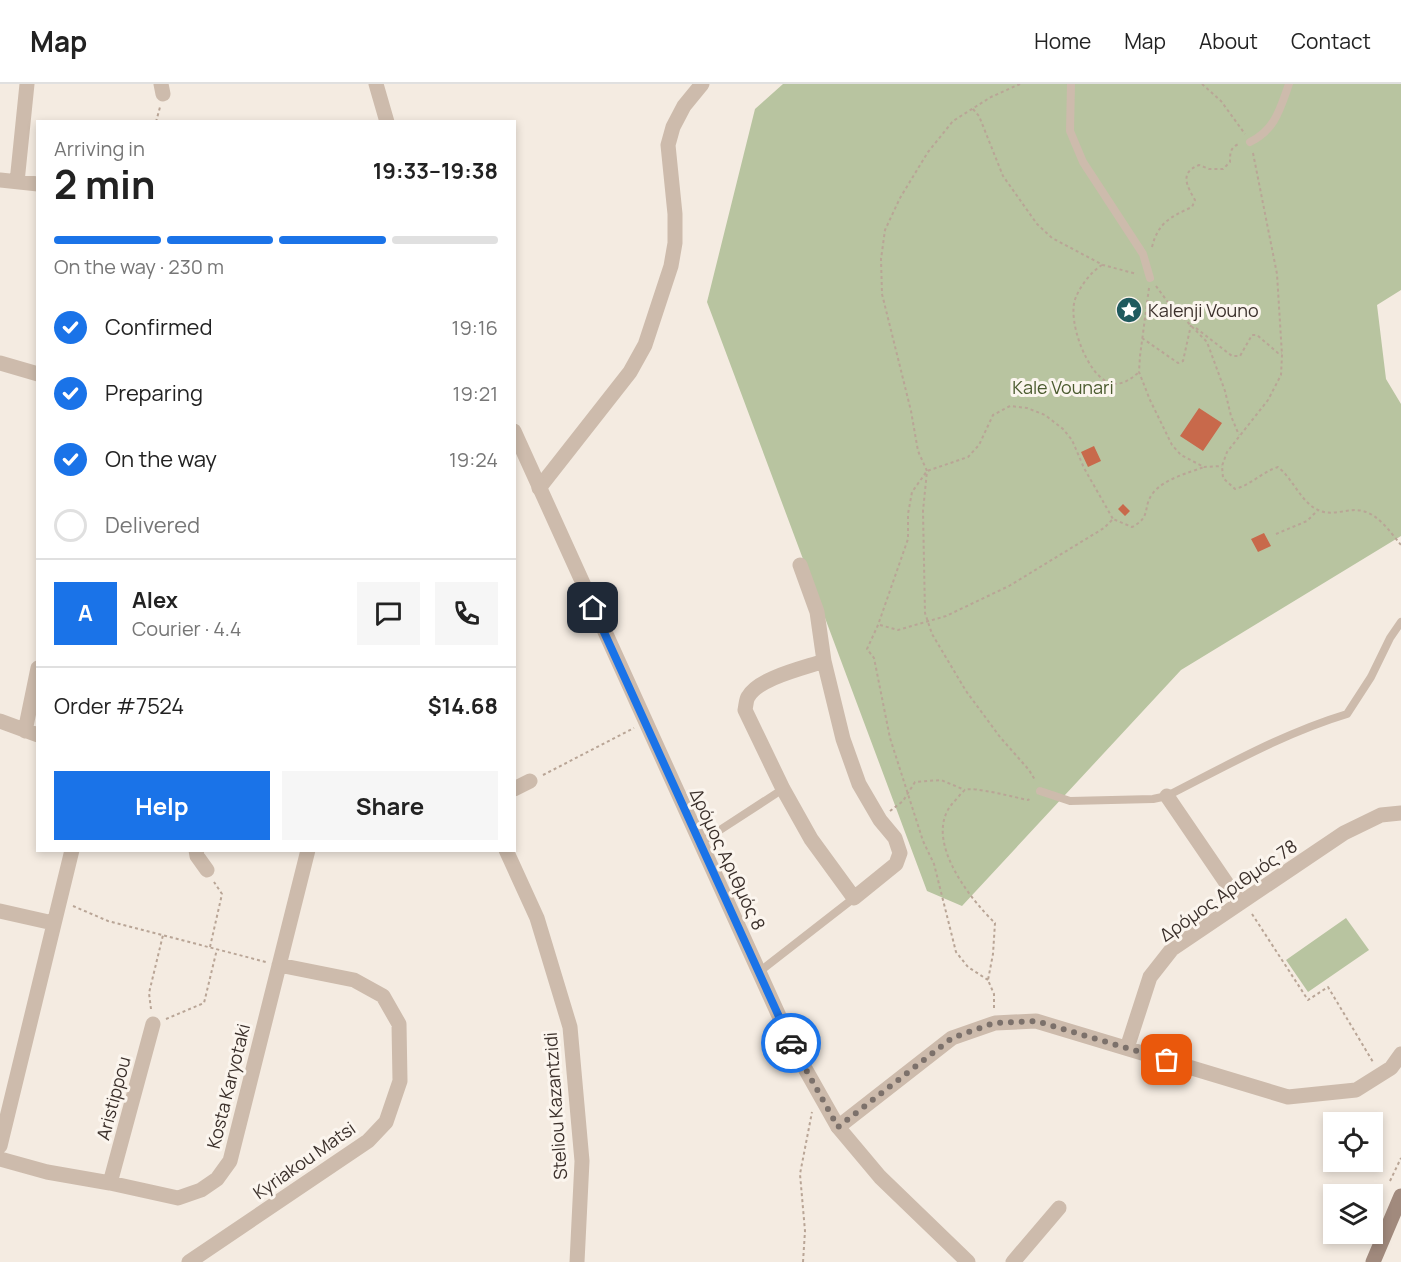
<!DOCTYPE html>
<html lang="en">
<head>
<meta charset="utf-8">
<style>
  body { margin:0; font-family:Manrope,sans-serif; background:#f6f6f6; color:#222; height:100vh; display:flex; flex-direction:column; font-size:22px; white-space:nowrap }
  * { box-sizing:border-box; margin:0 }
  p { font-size:20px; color:#767676 }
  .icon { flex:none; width:33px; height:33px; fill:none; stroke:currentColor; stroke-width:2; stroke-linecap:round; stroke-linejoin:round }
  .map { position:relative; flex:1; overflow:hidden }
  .drawer { position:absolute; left:36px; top:36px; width:480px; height:732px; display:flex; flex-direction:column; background:#fff; border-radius:0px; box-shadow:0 3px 9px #0003 }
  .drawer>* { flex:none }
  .buttons { position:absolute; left:1323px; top:1028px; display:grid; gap:12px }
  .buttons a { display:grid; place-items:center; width:60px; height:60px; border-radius:0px; background:#fff; box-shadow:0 3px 9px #0003; font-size:30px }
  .pin { position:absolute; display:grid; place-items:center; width:51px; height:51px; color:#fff; margin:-26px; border-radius:12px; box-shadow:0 3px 9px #0006 }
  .courier { position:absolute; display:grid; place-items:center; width:60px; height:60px; margin:-30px; border:4px solid #1a73e8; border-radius:50%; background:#fff; color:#222; box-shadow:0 2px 8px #0007 }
  .summary em { font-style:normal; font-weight:700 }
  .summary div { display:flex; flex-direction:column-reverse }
  .summary { display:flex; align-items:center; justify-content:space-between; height:102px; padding:0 18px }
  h1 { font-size:39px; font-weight:700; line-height:45px }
  .bar { display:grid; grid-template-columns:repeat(4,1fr); gap:9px 6px; align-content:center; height:72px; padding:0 18px }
  .bar i { height:8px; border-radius:4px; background:#e0e0e0 }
  .bar .current { background:#1a73e8 }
  .bar p { grid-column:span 4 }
  .line { display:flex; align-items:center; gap:15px; padding:0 18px; border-top:2px solid #e0e0e0 }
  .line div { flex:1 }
  .round { display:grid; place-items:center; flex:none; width:63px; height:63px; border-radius:0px; background:#f6f6f6 }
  ol { padding:0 18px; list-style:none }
  li { display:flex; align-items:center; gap:18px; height:66px }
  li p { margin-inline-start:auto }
  li .icon { padding:6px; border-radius:50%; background:#1a73e8; color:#fff; stroke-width:4 }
  li:last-child { color:#767676 }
  li i { width:33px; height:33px; border:3px solid #e0e0e0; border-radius:50% }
  .cta { display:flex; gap:12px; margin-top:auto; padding:12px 18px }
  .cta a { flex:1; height:69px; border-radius:0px; background:#1a73e8; color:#fff; font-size:24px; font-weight:700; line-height:69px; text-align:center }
  .cta a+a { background:#f6f6f6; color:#222 }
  header { display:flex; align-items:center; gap:36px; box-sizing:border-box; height:84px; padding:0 30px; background:#fff; border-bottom:2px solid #e0e0e0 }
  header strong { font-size:28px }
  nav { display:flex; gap:33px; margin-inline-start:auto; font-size:21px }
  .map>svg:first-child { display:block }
  .green { fill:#b8c4a0 }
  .building { fill:#c8694b }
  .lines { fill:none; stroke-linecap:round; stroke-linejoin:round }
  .path { stroke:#b9a596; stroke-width:2; stroke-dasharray:3 3; stroke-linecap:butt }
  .service { stroke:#cdbbac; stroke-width:8 }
  .minor { stroke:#cdbbac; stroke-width:15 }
  .tertiary { stroke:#cdbbac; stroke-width:15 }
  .secondary { stroke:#a18a7d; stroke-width:15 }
  .done { stroke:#7c716b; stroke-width:6; stroke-dasharray:0 10.8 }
  .route { stroke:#1a73e8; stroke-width:8 }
  .labels { text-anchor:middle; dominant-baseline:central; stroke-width:6; stroke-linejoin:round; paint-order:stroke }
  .poi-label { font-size:18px; fill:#3b302b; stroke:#fbf5ee; text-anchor:start }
  .park-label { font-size:18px; fill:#4a5a2e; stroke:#fbf5ee }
  .street-label { font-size:18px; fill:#3b302b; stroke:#fbf5ee }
</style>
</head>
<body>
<header>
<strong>Map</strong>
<nav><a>Home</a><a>Map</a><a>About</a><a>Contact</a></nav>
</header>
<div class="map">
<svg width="1401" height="1178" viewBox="0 0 1401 1178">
  <rect width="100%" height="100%" fill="#f4ebe1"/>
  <!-- green -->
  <path class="green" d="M783,0H1401V206L1377,221L1386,295L1401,320V452L1181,586L962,822L927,807L707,218L755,25Z
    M1346,834L1369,866L1308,908L1286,876Z"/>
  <!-- building -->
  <path class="building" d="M1199,324L1222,339L1203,367L1180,352Z
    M1094,362L1101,377L1088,383L1081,368Z
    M1123,420L1130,427L1125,432L1118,425Z
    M1264,449L1271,462L1258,468L1251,455Z"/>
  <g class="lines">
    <!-- path -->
    <path class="path" d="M1020,0L991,13L953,37L928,68L900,114L885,146L881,175L882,210L911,327L918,367L927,387L923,427L925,529L932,550L966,607L1000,653L1029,686L1035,696
      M1202,0L1221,17L1245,50
      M973,25L979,32L1003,92L1037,140L1052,154L1103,181L1137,190
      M156,38L160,23
      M1253,69L1277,190L1282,271L1281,291L1268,316L1227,368L1222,382L1223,394L1235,405C1251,401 1262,388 1278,383C1293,395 1300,416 1316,425C1332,434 1348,423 1363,427C1379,431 1391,449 1401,461
      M1152,163C1158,139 1170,133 1192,123L1195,116C1187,102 1179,89 1199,81L1209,85H1223L1230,78C1230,70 1230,63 1239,60
      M1102,181C1091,188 1081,201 1076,213C1066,234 1087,292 1110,299C1122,302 1131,295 1139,288
      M1156,202L1167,217L1207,258L1225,307L1231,332L1239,351
      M1149,204L1140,272L1139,288L1150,316L1172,361L1181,371L1204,383L1222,382
      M1196,244L1232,272H1240L1252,251H1257L1278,269H1282
      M1142,254L1178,279L1183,277L1191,241
      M1276,450L1307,437L1318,426
      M880,541L898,546L946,532L1009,502L1104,444L1113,435L1132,443C1152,433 1142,423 1153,409C1164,395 1188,389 1204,383
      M543,691L634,644
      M890,727L903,717L915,698L941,696L965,706
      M73,822L108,837L266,878
      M1252,830L1308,916L1328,903L1373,978
      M210,863L222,810L214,798
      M988,896L968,883L956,868L934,780L923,757L890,654L874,574L867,565L878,541L908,455V430L912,408L927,387L968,373L979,361L993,331L1010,322L1027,324L1045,331L1063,345L1072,356L1084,384L1113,435
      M994,924V910L988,896L993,870L995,839C969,814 923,755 952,720C956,716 961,709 965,706C973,702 1017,714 1028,716L1031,714
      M151,925L149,909L163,851
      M166,935L204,919L217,865
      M1390,1097L1401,1074
      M803,1178L805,1147L800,1090L812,1028"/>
    <!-- service -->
    <path class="service" d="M1071,0L1070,47L1083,78L1143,170L1150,194
      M1250,58C1275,46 1280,25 1289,0
      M1040,707L1070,717L1153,715L1167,712C1226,682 1284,649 1347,630L1371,593L1390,554L1401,538
      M700,759L783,705
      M759,888L854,814"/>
    <!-- minor -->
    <path class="minor" d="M161,0L163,10
      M0,96L38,100
      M17,98L27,0
      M0,279L38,290
      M539,404L630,288L645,261L671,182L675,159V130L668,61L673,43L684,22L702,0
      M800,481L817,528L824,577L843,655L859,700L880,736L895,754L900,769L896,780L854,814L811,755L783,705L745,626C746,622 746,616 748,613C758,594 804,584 824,577
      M0,637L38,651
      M25,647L38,584
      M514,705L530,697
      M1167,712L1240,819
      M196,766L197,772L207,786
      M506,766L537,834L570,943L582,1077L577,1178
      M0,827L53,839
      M1127,964L1150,893L1172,865L1344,749L1381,731L1401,729
      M838,1043L952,954L995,939L1036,937L1288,1013L1356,1006L1391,984L1401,970
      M0,1062L72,766
      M0,1075L47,1088L110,1099L178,1114L201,1106L217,1095L230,1077L308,766
      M110,1099L153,940
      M189,1178L368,1057L386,1038L400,997L399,940L383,912L354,896L279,881
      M1013,1178L1059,1124"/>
    <!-- tertiary -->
    <path class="tertiary" d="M376,0L387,38
      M514,347L794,965L838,1043L880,1093L968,1178"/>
    <!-- secondary -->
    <path class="secondary" d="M1373,1178L1401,1112"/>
  </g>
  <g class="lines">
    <!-- done -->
    <path class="done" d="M791,959L838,1043L952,954L994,939L1036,937L1167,976"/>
    <!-- route -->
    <path class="route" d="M593,524L791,959"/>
  </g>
  <!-- icons -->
  <defs>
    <g id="sight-disc" transform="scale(1.35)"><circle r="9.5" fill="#1f5a5e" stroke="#fbf5ee"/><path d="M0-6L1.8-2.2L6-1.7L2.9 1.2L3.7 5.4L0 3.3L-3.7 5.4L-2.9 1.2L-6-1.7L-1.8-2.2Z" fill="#fff"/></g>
  </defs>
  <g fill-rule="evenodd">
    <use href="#sight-disc" x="1129" y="226"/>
  </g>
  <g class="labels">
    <!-- poi labels -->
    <g class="poi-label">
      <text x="1148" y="226">Kalenji Vouno</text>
    </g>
    <!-- park labels -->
    <g class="park-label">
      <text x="1063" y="303">Kale Vounari</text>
    </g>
    <!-- street labels -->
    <g class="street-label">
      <text transform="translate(728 775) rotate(65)">Δρόμος Αριθμός 8</text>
      <text transform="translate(1228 806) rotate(-35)">Δρόμος Αριθμός 78</text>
      <text transform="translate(228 1002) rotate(-76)">Kosta Karyotaki</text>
      <text transform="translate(113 1014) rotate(-75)">Aristippou</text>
      <text transform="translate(555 1022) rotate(-94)">Steliou Kazantzidi</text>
      <text transform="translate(304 1076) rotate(-35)">Kyriakou Matsi</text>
    </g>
  </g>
</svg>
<div class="buttons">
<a><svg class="icon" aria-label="locate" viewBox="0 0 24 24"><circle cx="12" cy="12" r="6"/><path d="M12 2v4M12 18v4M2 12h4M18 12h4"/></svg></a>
<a><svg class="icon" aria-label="layers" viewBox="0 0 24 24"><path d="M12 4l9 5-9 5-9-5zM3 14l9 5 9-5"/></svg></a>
</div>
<div class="pin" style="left:1167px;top:976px;background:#ea580c"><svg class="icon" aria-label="bag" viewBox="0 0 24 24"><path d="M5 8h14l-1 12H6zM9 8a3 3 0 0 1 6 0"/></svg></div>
<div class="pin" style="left:593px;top:524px;background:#1f2937"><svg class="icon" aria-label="home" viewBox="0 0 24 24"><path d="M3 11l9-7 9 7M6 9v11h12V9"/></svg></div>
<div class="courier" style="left:791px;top:959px"><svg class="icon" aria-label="car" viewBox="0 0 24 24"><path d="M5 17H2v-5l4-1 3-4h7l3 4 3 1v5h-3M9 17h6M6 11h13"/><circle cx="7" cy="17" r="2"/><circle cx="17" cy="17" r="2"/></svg></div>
<section class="drawer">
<div class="summary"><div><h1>2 min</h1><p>Arriving in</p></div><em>19:33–19:38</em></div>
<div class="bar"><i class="current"></i><i class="current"></i><i class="current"></i><i></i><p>On the way · 230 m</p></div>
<ol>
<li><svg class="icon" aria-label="check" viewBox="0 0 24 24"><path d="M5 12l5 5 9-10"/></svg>Confirmed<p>19:16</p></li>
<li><svg class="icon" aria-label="check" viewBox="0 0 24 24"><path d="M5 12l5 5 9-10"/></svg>Preparing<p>19:21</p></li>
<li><svg class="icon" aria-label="check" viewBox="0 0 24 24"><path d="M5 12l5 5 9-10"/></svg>On the way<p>19:24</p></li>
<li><i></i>Delivered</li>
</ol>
<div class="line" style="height:108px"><b class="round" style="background:#1a73e8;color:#fff">A</b><div><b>Alex</b><p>Courier · 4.4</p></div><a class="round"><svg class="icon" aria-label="chat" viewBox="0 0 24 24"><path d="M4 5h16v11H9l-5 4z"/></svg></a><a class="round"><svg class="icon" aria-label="phone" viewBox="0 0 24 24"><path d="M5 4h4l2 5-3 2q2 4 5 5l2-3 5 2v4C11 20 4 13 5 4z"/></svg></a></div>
<div class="line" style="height:78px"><div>Order #7524</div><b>$14.68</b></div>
<div class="cta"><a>Help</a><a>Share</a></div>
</section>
</div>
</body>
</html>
